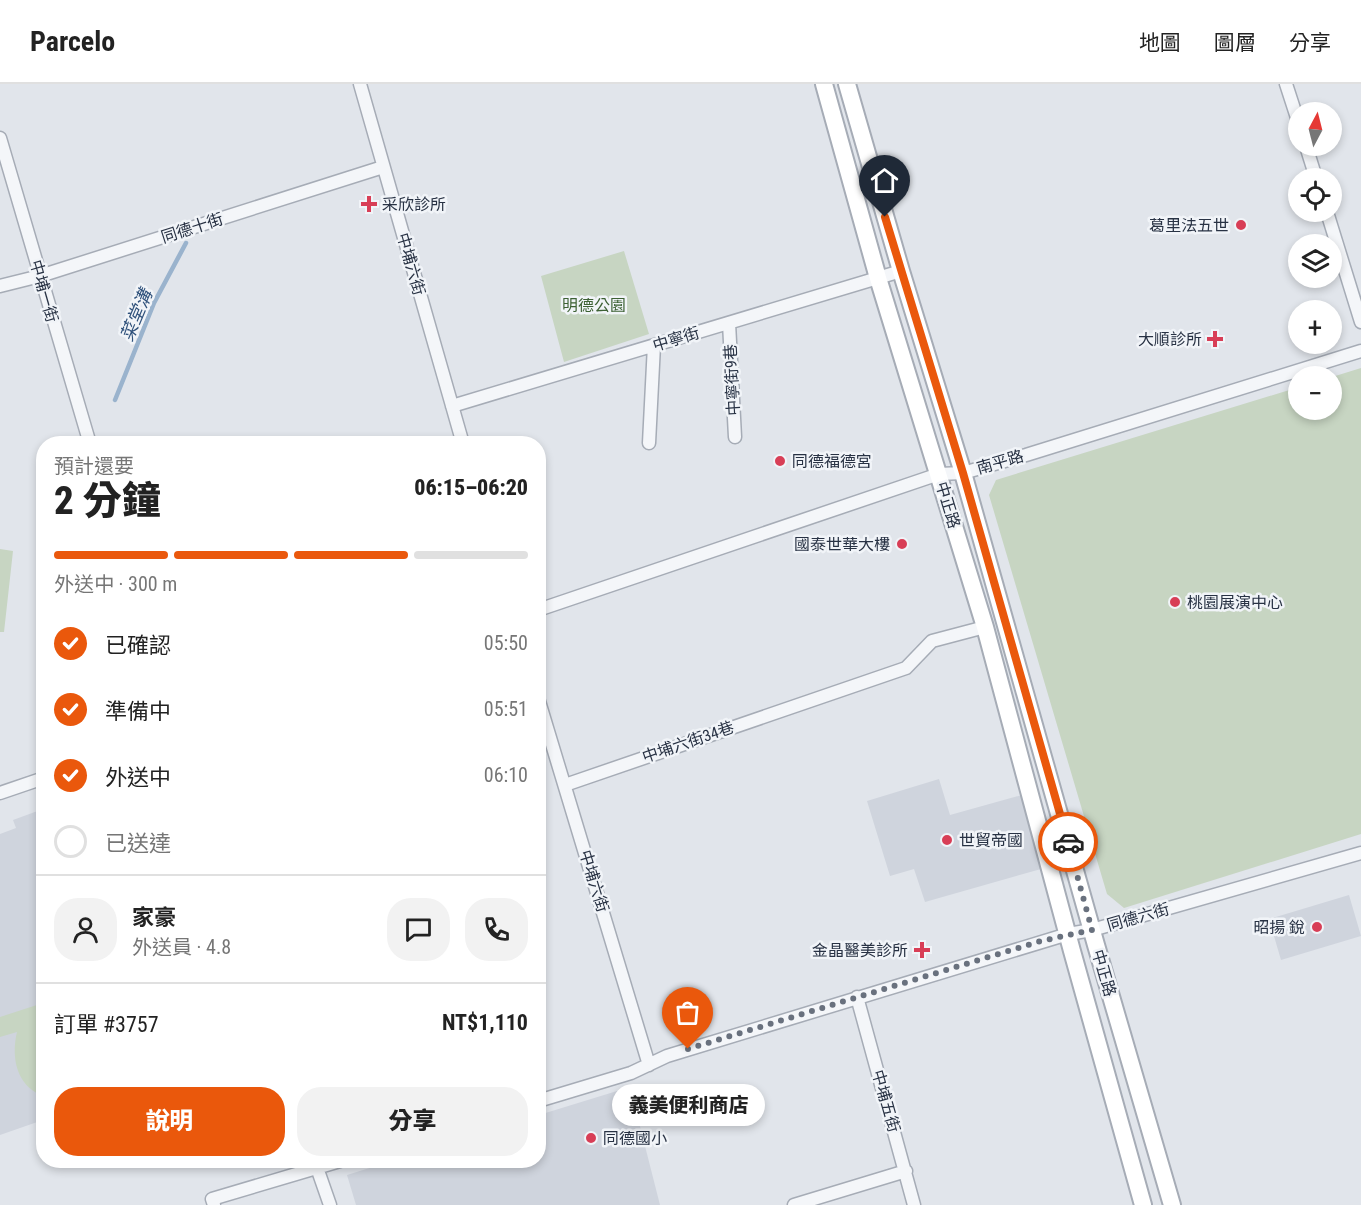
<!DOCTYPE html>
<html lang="zh-TW">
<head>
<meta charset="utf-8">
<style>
  body { margin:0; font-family:"Roboto Condensed","Noto Sans TC",sans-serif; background:#f2f2f2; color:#222; height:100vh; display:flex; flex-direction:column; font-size:22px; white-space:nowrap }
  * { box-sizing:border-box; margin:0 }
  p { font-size:20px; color:#767676 }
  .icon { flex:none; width:33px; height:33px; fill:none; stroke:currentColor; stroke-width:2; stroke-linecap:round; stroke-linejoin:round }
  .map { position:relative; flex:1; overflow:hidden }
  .details { position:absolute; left:36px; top:352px; width:510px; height:732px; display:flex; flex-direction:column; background:#fff; border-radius:24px; box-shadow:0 3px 9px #0003 }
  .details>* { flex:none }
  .needle { width:39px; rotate:7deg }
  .fabs { position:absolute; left:1288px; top:18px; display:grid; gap:12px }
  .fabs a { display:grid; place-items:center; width:54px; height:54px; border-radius:50%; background:#fff; box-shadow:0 3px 9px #0003; font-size:30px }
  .pin { position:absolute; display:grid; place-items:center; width:51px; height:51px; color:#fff; margin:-62px -26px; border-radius:50% 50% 50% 0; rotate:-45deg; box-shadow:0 0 6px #0007 }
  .pin .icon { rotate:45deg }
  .courier { position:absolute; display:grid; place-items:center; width:60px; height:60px; margin:-30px; border:4px solid #ea580c; border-radius:50%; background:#fff; color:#222; box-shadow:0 2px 8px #0007 }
  .bubble { position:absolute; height:42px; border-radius:21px; background:#fff; box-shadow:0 3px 9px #0003; font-size:20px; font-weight:800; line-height:42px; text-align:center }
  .summary em { font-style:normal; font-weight:800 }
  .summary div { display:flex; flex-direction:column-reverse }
  .summary { display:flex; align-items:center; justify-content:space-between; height:102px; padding:0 18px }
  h1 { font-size:39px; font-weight:800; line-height:45px }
  .bar { display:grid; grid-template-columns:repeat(4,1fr); gap:9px 6px; align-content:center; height:72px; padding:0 18px }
  .bar i { height:8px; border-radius:4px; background:#e0e0e0 }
  .bar .on { background:#ea580c }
  .bar p { grid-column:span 4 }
  .line { display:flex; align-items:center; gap:15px; padding:0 18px; border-top:2px solid #e0e0e0 }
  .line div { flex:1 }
  .round { display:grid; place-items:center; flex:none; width:63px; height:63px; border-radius:24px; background:#f2f2f2 }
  ol { padding:0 18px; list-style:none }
  li { display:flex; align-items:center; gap:18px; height:66px }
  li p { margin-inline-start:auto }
  li .icon { padding:6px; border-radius:50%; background:#ea580c; color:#fff; stroke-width:4 }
  li:last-child { color:#767676 }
  li i { width:33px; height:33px; border:3px solid #e0e0e0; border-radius:50% }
  .action { display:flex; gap:12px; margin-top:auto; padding:12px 18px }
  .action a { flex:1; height:69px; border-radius:24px; background:#ea580c; color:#fff; font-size:24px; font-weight:800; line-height:69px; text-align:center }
  .action a+a { background:#f2f2f2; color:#222 }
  header { display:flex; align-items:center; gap:36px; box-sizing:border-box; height:84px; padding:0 30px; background:#fff; border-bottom:2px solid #e0e0e0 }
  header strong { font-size:28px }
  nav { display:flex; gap:33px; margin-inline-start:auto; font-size:21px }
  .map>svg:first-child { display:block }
  .built { fill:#cfd4dd }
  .green { fill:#c7d5c2 }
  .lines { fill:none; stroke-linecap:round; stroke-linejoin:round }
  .stream { stroke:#9ab3cd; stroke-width:4.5 }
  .street-casing { stroke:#a6acb6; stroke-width:15 }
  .secondary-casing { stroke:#a6acb6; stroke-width:20 }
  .street { stroke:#f4f6f9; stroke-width:12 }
  .secondary { stroke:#fff; stroke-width:16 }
  .done { stroke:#69717e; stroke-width:6; stroke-dasharray:0 10.8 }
  .route { stroke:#ea580c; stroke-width:8 }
  .poi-dot { fill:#d83e56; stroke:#f1f4f8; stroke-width:2 }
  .labels { text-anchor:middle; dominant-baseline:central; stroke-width:5; stroke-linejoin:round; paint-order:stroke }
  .poi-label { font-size:16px; fill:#283244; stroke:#f1f4f8; text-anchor:start }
  .street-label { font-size:16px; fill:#283244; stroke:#f1f4f8 }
  .park-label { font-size:16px; fill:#3d6134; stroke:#f1f4f8 }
  .water-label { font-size:18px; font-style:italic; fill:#2f517b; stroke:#f1f4f8 }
</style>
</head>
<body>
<header>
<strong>Parcelo</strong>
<nav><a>地圖</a><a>圖層</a><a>分享</a></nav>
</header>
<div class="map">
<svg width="1361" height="1121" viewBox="0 0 1361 1121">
  <rect width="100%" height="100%" fill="#e1e5eb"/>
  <!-- built -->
  <path class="built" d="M939,695L950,731L1022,711L1041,785L925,818L914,785L890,792L867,717Z
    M43,725V1036L0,1051V750L16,744L13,736Z
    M1349,811L1361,852L1281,876L1269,835Z
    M630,1003L660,1121H356L347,1091L392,1077H538L539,1031Z"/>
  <!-- green -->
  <path class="green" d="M624,167L649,250L564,278L541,192Z
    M1361,284V750L1124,824L1107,810L989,411L996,396L1299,303V326H1332V293Z
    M0,465L13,467L4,548H0Z
    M43,919H44L43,1012C16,1002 11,973 17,948L0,953V933Z"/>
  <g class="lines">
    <!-- stream -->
    <path class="stream" d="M115,316L154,219L186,159"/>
    <!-- street casing -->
    <g class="street-casing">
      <path id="street" d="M360,0L463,360
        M1286,0L1299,40
        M0,54L90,360
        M1306,62L1316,94
        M1327,128L1361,238
        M0,202L40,192L383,83
        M729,239L735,353
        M452,322L901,187
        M649,359L654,261
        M538,526L939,390L963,389L1026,371L1361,267
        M538,614L649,981
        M565,701L906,584L932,557L985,543
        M0,709L44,694
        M857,913L914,1121
        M538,1017L631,989L667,972L1068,850L1092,846L1361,769
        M315,1078L330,1121
        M214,1121L212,1115L340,1077
        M794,1121L906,1087"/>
    </g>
    <!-- secondary casing -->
    <g class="secondary-casing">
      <path id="secondary" d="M824,0L878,194L985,543L1072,867L1143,1121
        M847,0L901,187L963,389L1096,861L1172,1121"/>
    </g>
    <!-- street -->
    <use href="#street" class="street"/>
    <!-- secondary -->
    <use href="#secondary" class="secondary"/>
  </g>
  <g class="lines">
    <!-- done -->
    <path class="done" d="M688,965L1041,857L1092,846L1068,758"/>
    <!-- route -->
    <path class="route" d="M885,133L963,389L1068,758"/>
  </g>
  <!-- markers -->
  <g class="poi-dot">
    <path d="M366 111h6v6h6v6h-6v6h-6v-6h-6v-6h6z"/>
    <circle cx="1241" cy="141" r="6"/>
    <path d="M1212 246h6v6h6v6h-6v6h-6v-6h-6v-6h6z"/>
    <circle cx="780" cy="377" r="6"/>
    <circle cx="902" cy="460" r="6"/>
    <circle cx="1175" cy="518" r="6"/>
    <circle cx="947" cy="756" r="6"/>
    <circle cx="1317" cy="843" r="6"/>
    <path d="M919 857h6v6h6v6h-6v6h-6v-6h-6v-6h6z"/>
    <circle cx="591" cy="1054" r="6"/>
  </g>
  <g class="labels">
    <!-- poi labels -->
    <g class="poi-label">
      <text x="382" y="120">采欣診所</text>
      <text x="1229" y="141" text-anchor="end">葛里法五世</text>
      <text x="1202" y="255" text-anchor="end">大順診所</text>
      <text x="792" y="377">同德福德宮</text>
      <text x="890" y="460" text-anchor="end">國泰世華大樓</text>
      <text x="1187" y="518">桃園展演中心</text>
      <text x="959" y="756">世貿帝國</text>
      <text x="1305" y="843" text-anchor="end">昭揚 銳</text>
      <text x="908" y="866" text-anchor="end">金晶醫美診所</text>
      <text x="603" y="1054">同德國小</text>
    </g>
    <!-- street labels -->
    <g class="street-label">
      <text transform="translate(192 144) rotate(-18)">同德十街</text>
      <text transform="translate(411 180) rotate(74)">中埔六街</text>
      <text transform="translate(44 207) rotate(74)">中埔一街</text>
      <text transform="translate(676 255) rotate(-17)">中寧街</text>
      <text transform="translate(732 296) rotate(-93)">中寧街9巷</text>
      <text transform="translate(1000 378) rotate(-16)">南平路</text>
      <text transform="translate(948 421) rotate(73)">中正路</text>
      <text transform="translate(688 658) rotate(-19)">中埔六街34巷</text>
      <text transform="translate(594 797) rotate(73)">中埔六街</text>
      <text transform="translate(1138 833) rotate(-16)">同德六街</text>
      <text transform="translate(1104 889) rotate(74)">中正路</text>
      <text transform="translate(886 1017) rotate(74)">中埔五街</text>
    </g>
    <!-- park labels -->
    <g class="park-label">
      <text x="594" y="221">明德公園</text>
    </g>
    <!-- water labels -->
    <g class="water-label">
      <text transform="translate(136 231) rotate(-67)">菜堂溝</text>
    </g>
  </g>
</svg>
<div class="fabs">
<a><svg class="needle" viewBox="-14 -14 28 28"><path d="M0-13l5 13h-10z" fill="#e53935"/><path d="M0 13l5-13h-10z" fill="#767676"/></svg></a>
<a><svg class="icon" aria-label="locate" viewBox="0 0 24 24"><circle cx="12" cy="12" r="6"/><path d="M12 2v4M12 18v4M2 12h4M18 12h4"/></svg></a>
<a><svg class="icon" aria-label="layers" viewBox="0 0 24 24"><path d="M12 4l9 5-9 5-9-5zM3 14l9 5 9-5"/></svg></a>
<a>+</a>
<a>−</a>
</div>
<div class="pin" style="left:688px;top:965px;background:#ea580c"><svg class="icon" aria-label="bag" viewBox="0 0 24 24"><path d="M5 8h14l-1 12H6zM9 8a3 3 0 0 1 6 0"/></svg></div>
<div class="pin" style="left:885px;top:133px;background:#1f2937"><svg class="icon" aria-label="home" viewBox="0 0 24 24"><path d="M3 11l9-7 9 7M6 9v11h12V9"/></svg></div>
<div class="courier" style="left:1068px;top:758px"><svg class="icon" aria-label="car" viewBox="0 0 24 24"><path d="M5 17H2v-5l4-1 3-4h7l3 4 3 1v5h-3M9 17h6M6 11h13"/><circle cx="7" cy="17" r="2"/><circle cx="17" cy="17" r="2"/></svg></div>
<div class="bubble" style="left:612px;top:1000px;width:153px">義美便利商店</div>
<section class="details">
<div class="summary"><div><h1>2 分鐘</h1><p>預計還要</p></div><em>06:15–06:20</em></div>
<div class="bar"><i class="on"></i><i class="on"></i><i class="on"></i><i></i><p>外送中 · 300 m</p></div>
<ol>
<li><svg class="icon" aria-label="check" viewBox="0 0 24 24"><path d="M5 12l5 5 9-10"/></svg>已確認<p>05:50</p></li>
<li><svg class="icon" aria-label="check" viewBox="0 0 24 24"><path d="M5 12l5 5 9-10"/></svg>準備中<p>05:51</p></li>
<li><svg class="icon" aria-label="check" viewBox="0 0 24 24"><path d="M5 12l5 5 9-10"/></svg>外送中<p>06:10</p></li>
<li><i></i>已送達</li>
</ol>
<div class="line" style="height:108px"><a class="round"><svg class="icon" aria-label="person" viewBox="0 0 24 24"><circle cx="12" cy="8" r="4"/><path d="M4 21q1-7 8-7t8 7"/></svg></a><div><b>家豪</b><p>外送員 · 4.8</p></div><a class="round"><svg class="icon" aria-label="chat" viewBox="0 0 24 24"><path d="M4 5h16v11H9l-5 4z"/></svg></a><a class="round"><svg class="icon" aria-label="phone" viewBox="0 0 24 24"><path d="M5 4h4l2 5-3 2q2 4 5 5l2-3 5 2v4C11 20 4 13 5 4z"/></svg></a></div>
<div class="line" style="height:78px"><div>訂單 #3757</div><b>NT$1,110</b></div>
<div class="action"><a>說明</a><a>分享</a></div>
</section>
</div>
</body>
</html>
